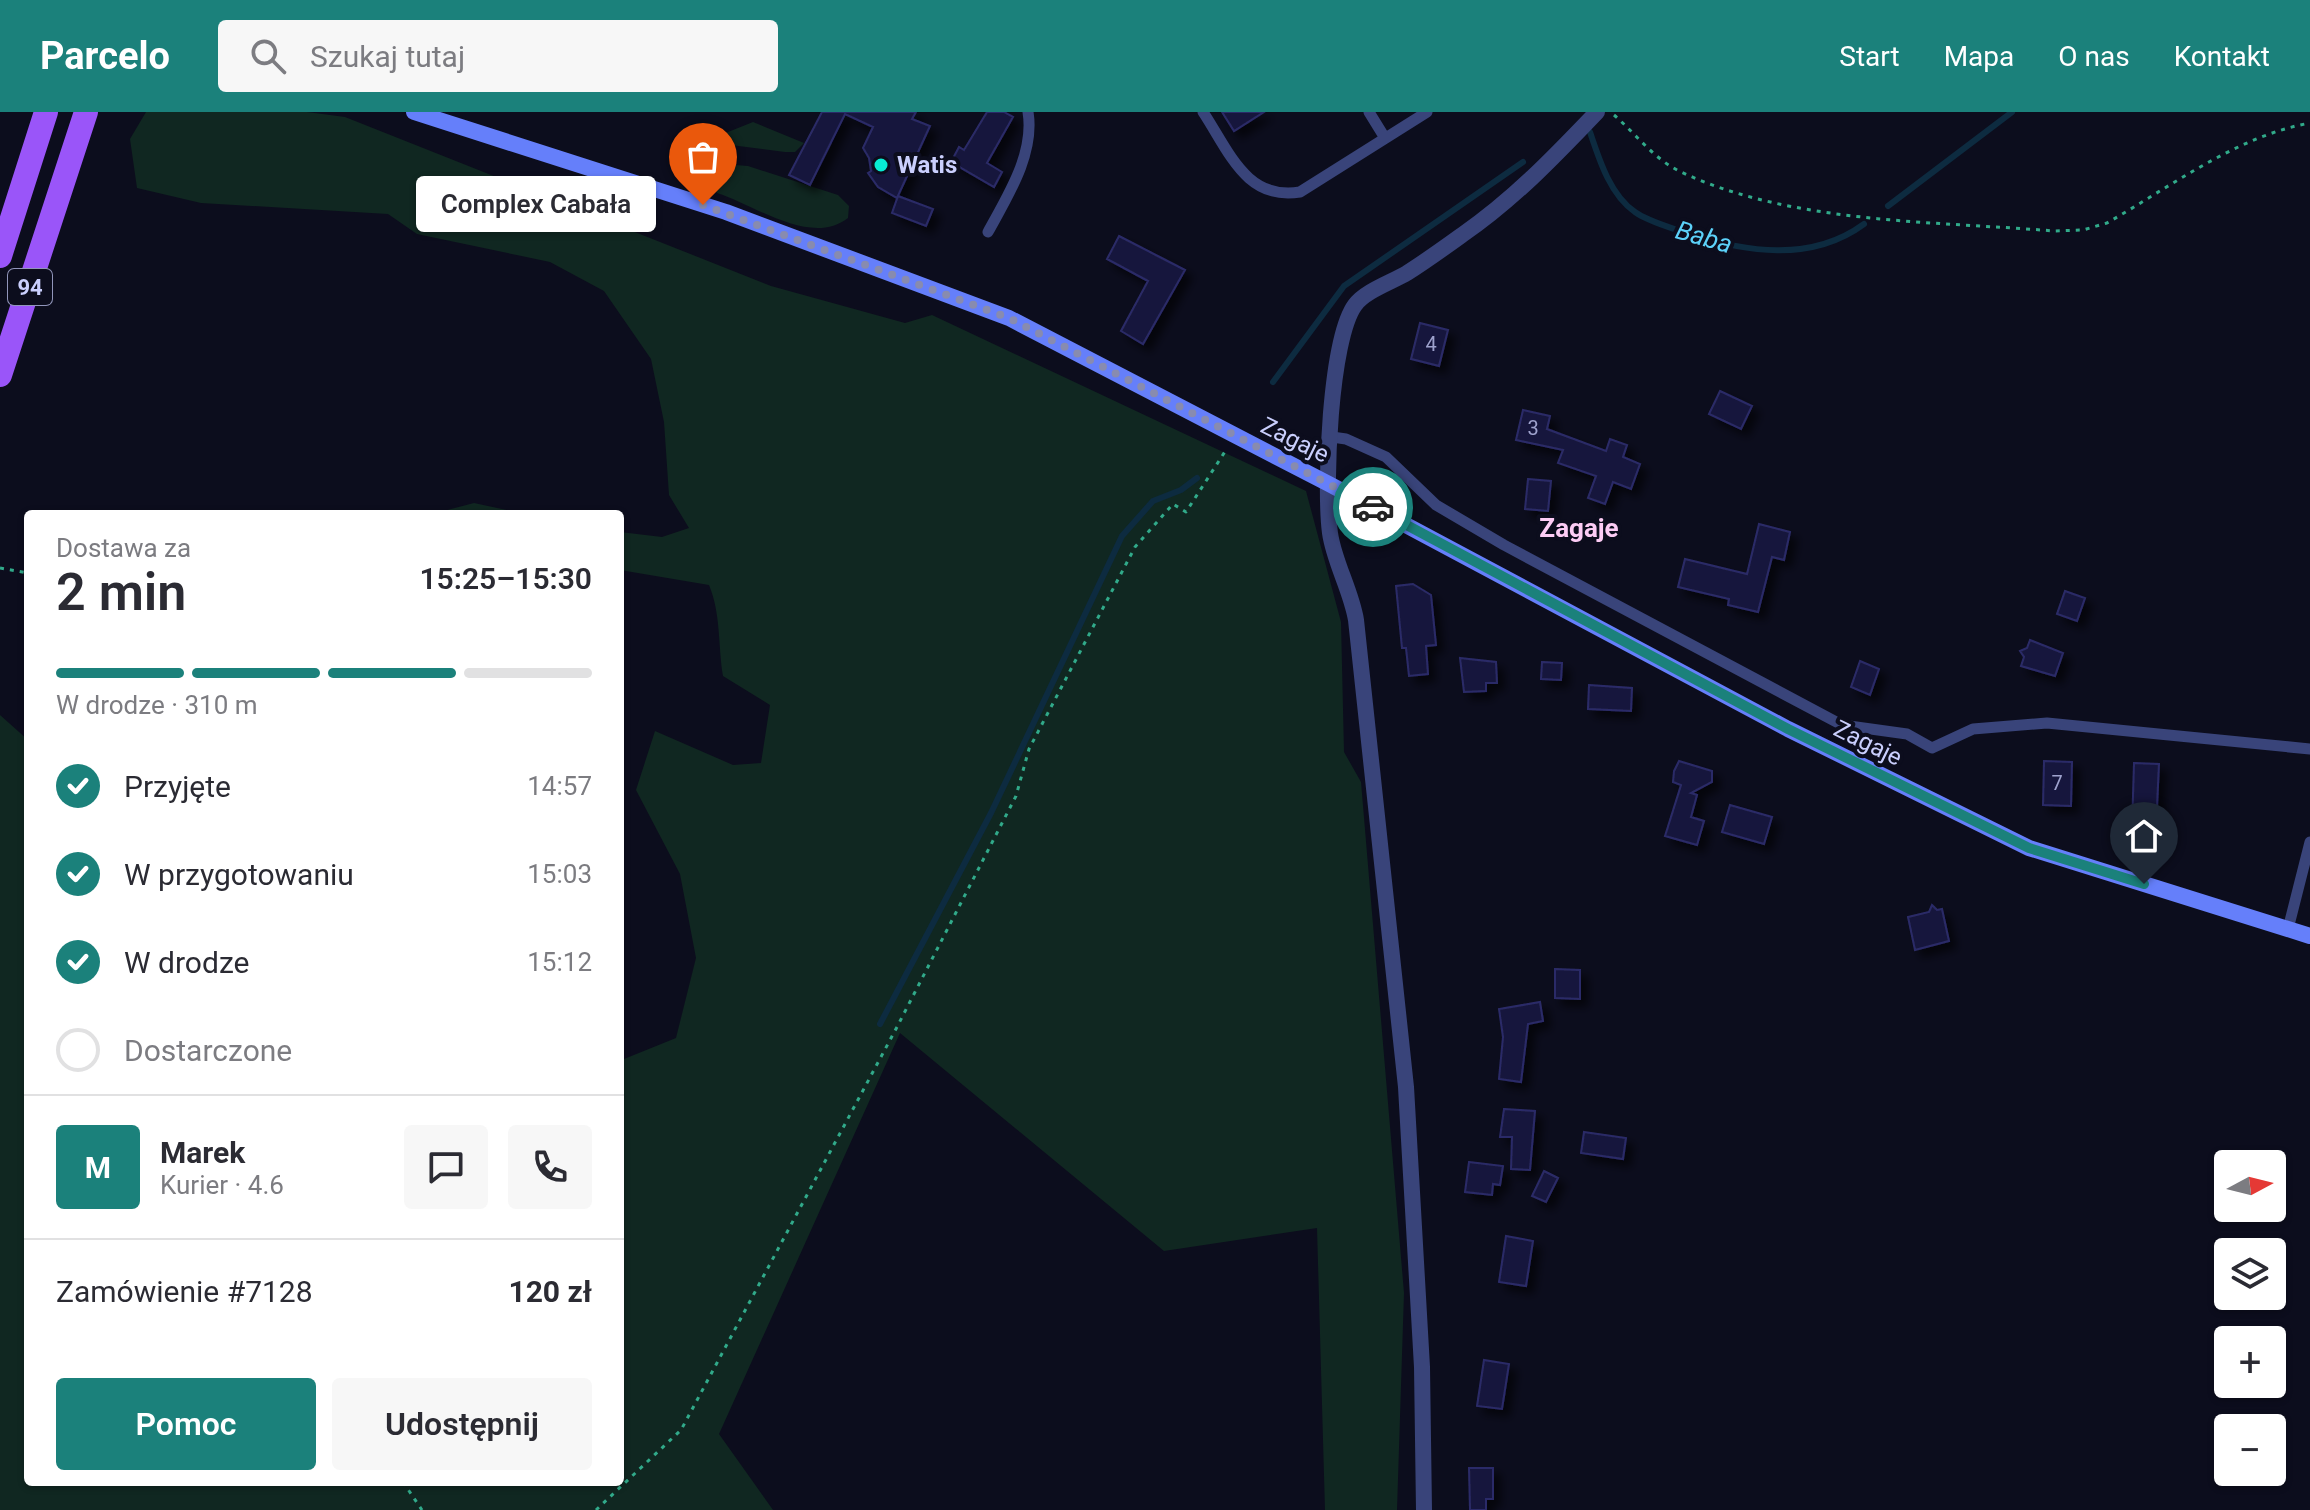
<!DOCTYPE html>
<html lang="pl">
<head>
<meta charset="utf-8">
<style>
  body { margin:0; font-family:Roboto,sans-serif; background:#f7f7f7; color:#2b2b33; height:100vh; display:flex; flex-direction:column; font-size:30px; white-space:nowrap }
  * { box-sizing:border-box; margin:0 }
  p { font-size:26px; color:#7c7c81 }
  .icon { flex:none; width:44px; height:44px; fill:none; stroke:currentColor; stroke-width:2; stroke-linecap:round; stroke-linejoin:round }
  .map { position:relative; flex:1; overflow:hidden }
  .details { position:absolute; left:24px; top:398px; width:600px; height:976px; display:flex; flex-direction:column; background:#fff; border-radius:8px; box-shadow:0 2px 6px #0004 }
  .details>* { flex:none }
  .needle { width:52px; rotate:83deg }
  .fabs { position:absolute; left:2214px; top:1038px; display:grid; gap:16px }
  .fabs a { display:grid; place-items:center; width:72px; height:72px; border-radius:8px; background:#fff; box-shadow:0 2px 6px #0004; font-size:40px }
  .pin { position:absolute; display:grid; place-items:center; width:68px; height:68px; color:#fff; margin:-82px -34px; border-radius:50% 50% 50% 0; rotate:-45deg; box-shadow:0 0 8px #0007 }
  .pin .icon { rotate:45deg }
  .courier { position:absolute; display:grid; place-items:center; width:80px; height:80px; margin:-40px; border:6px solid #1b817b; border-radius:50%; background:#fff; color:#222; box-shadow:0 2px 10px #0007 }
  .bubble { position:absolute; height:56px; border-radius:8px; background:#fff; box-shadow:0 2px 6px #0004; font-size:26px; font-weight:600; line-height:56px; text-align:center }
  .headline em { font-style:normal; font-weight:600 }
  .headline div { display:flex; flex-direction:column-reverse }
  .headline { display:flex; align-items:center; justify-content:space-between; height:136px; padding:0 32px }
  h1 { font-size:52px; font-weight:600; line-height:60px }
  .bar { display:grid; grid-template-columns:repeat(4,1fr); gap:12px 8px; align-content:center; height:96px; padding:0 32px }
  .bar i { height:10px; border-radius:6px; background:#e1e1e2 }
  .bar .selected { background:#1b817b }
  .bar p { grid-column:span 4 }
  .line { display:flex; align-items:center; gap:20px; padding:0 32px; border-top:2px solid #e1e1e2 }
  .line div { flex:1 }
  .round { display:grid; place-items:center; flex:none; width:84px; height:84px; border-radius:8px; background:#f7f7f7 }
  ol { padding:0 32px; list-style:none }
  li { display:flex; align-items:center; gap:24px; height:88px }
  li p { margin-inline-start:auto }
  li .icon { padding:8px; border-radius:50%; background:#1b817b; color:#fff; stroke-width:4 }
  li:last-child { color:#7c7c81 }
  li i { width:44px; height:44px; border:4px solid #e1e1e2; border-radius:50% }
  .button { display:flex; gap:16px; margin-top:auto; padding:16px 32px }
  .button a { flex:1; height:92px; border-radius:8px; background:#1b817b; color:#fff; font-size:32px; font-weight:600; line-height:92px; text-align:center }
  .button a+a { background:#f7f7f7; color:#2b2b33 }
  header { display:flex; align-items:center; gap:48px; box-sizing:border-box; height:112px; padding:0 40px; background:#1b817b; color:#fff }
  header strong { font-size:38px }
  nav { display:flex; gap:44px; margin-inline-start:auto; font-size:28px }
  .search { width:560px; height:72px; background:#f7f7f7; display:flex; align-items:center; gap:20px; box-sizing:border-box; padding:0 28px; border-radius:8px; color:#7c7c81; font-size:30px }
  .map>svg:first-child { display:block }
  .green { fill:#102721 }
  .lines { fill:none; stroke-linecap:round; stroke-linejoin:round }
  .stream { stroke:#0d2b40; stroke-width:6 }
  .building { fill:#19193d; stroke:#2c2c68; stroke-width:2; filter:url(#shadow) }
  .path { stroke:#31aa8a; stroke-width:3; stroke-dasharray:4 6; stroke-linecap:butt }
  .lane { stroke:#39447a; stroke-width:11 }
  .street { stroke:#39447a; stroke-width:16 }
  .secondary { stroke:#657ffa; stroke-width:16 }
  .primary { stroke:#9a55f9; stroke-width:24 }
  .done { stroke:#888baf; stroke-width:8; stroke-dasharray:0 14.4 }
  .route { stroke:#1b817b; stroke-width:10 }
  .poi-dot { fill:#08ebd3; stroke:#0c0d1d; stroke-width:3 }
  .labels { text-anchor:middle; dominant-baseline:central; stroke-width:8; stroke-linejoin:round; paint-order:stroke }
  .number-label { font-size:20px; fill:#9ea2cd }
  .shield { fill:#0c0d1d; stroke:#9195ba; stroke-width:2 }
  .shield-label { font-size:22px; font-weight:bold; fill:#cacffd }
  .poi-label { font-size:24px; font-weight:bold; fill:#cacffd; stroke:#0c0d1d; text-anchor:start }
  .street-label { font-size:24px; fill:#cacffd; stroke:#0c0d1d }
  .water-label { font-size:26px; font-style:italic; fill:#5cd1f9; stroke:#0c0d1d }
  .neighbourhood-label { font-size:26px; font-weight:bold; fill:#fdccf5; stroke:#0c0d1d }
</style>
</head>
<body>
<header>
<strong>Parcelo</strong>
<div class="search"><svg class="icon" aria-label="search" viewBox="0 0 24 24"><circle cx="10" cy="10" r="6"/><path d="M15 15l6 6"/></svg>Szukaj tutaj</div>
<nav><a>Start</a><a>Mapa</a><a>O nas</a><a>Kontakt</a></nav>
</header>
<div class="map">
<svg width="2310" height="1398" viewBox="0 0 2310 1398">
  <defs>
    <filter id="shadow"><feDropShadow dx="7" dy="7" stdDeviation="4" flood-color="#0009"/></filter>
  </defs>
  <rect width="100%" height="100%" fill="#0c0d1d"/>
  <!-- green -->
  <path class="green" d="M146,0H307L345,5L771,174L905,211L932,203L1306,379L1341,510L1344,640L1361,670L1404,1181L1397,1398H1325L1317,1116L1164,1139L900,921L719,1322L773,1398H0V603L28,628V1370H620V944L624,947L676,926L696,846L680,762L636,678L655,619L733,653L761,651L770,593L723,564C718,533 721,502 709,473L620,458V420L662,425L689,416L669,383L664,310L651,247L604,179L550,150L417,122L388,102L201,91L137,76L130,27Z
    M753,10L804,31L795,40H785L715,31L718,24Z
    M723,52L748,54L838,83L849,94L848,106C811,135 755,93 717,81L709,65L716,54Z
    M474,391L525,402H432Z"/>
  <g class="lines">
    <!-- stream -->
    <path class="stream" d="M1590,20C1599,47 1610,83 1635,100C1649,110 1670,115 1686,121C1745,140 1811,151 1864,112
      M1888,94L2012,0
      M1273,270L1344,174L1523,50
      M880,912L991,701L1122,424L1153,389L1181,378L1197,366"/>
  </g>
  <!-- building -->
  <path class="building" d="M822,0H916L912,7L930,14L897,86L878,75L868,61L871,59L869,46L863,36L873,15L845,2L810,73L789,63Z
    M987,0H1004L1013,5L987,51L1002,60L994,75L951,50L959,35L964,38Z
    M1222,0H1264L1234,19Z
    M898,84L933,97L926,114L892,101Z
    M1119,124L1185,158L1143,232L1121,219L1148,169L1107,147Z
    M1420,211L1448,218L1439,254L1411,247Z
    M1720,279L1752,294L1741,317L1709,302Z
    M1523,298L1550,304L1547,317L1606,339L1610,327L1627,333L1623,345L1640,352L1631,377L1613,370L1605,392L1588,386L1596,364L1558,351L1563,338L1516,328Z
    M1528,367L1551,369L1548,399L1525,397Z
    M1759,412L1790,420L1784,448L1772,445L1758,500L1728,493L1729,487L1678,475L1685,447L1747,462Z
    M1413,472L1431,483L1436,533L1426,534L1428,562L1409,564L1406,536H1402L1396,474Z
    M2065,479L2085,486L2077,509L2057,502Z
    M2030,528L2063,541L2055,564L2021,554L2024,545L2020,539L2027,536Z
    M1460,546L1496,550L1497,571H1486V579L1464,580Z
    M1860,549L1879,557L1870,583L1851,575Z
    M1542,550L1562,551L1561,568L1541,567Z
    M1589,573L1632,576L1631,599L1588,597Z
    M1679,649L1712,659V670L1691,681L1697,683L1691,705L1704,709L1697,733L1665,724L1681,673L1673,670L1674,659Z
    M2044,649L2072,650L2071,694L2043,693Z
    M2134,651L2159,652L2156,716H2132Z
    M1730,693L1772,705L1764,732L1722,720Z
    M1932,793L1937,798L1942,797L1949,829L1915,838L1908,805L1929,800Z
    M1555,857L1580,858V887L1555,886Z
    M1540,890L1543,909L1528,912L1521,970L1499,967L1503,925L1499,897Z
    M1504,997L1535,999L1530,1058L1511,1057L1512,1025H1500Z
    M1584,1020L1626,1026L1623,1047L1581,1041Z
    M1469,1050L1503,1054L1500,1073L1493,1072L1492,1083L1465,1080Z
    M1544,1059L1558,1066L1546,1090L1532,1084Z
    M1506,1124L1533,1129L1526,1174L1499,1170Z
    M1484,1248L1509,1252L1502,1297L1477,1294Z
    M1469,1356H1493V1387H1486V1398H1470Z"/>
  <g class="lines">
    <!-- path -->
    <path class="path" d="M1614,3C1636,22 1653,46 1679,59C1790,112 1933,109 2054,119L2083,118L2107,111C2170,75 2237,24 2310,11
      M0,456L28,461
      M403,1370L422,1398
      M596,1398L681,1318L897,915L1016,684L1029,637L1135,435L1173,392L1186,400L1226,338"/>
    <!-- lane -->
    <path class="lane" d="M1203,0C1229,39 1246,89 1300,80L1427,0
      M1369,0L1385,26
      M988,120C1007,85 1035,42 1028,0
      M1332,325L1346,327L1386,345L1436,393L1504,433L1842,613L1907,622L1932,636L1973,617L2047,611L2310,637
      M2288,817L2310,730"/>
    <!-- street -->
    <path class="street" d="M1424,1398L1422,1255L1406,975L1356,508C1351,478 1334,450 1330,421C1324,375 1330,227 1355,193C1365,179 1392,170 1407,161C1426,149 1444,136 1462,123C1513,88 1555,44 1597,0"/>
    <!-- secondary -->
    <path class="secondary" d="M414,0L726,100L1009,206L1329,372L1788,617L2029,736L2310,824"/>
    <!-- primary -->
    <path class="primary" d="M0,144L46,0
      M0,263L86,0"/>
  </g>
  <g class="lines">
    <!-- done -->
    <path class="done" d="M703,93L1009,206L1373,395"/>
    <!-- route -->
    <path class="route" d="M1373,395L1788,617L2029,736L2144,772"/>
  </g>
  <!-- markers -->
  <circle class="poi-dot" cx="881" cy="53" r="8"/>
  <g class="labels">
    <!-- number labels -->
    <g class="number-label">
      <text x="1431" y="232">4</text>
      <text x="1533" y="316">3</text>
      <text x="2057" y="671">7</text>
    </g>
    <!-- shield labels -->
    <rect class="shield" x="8" y="157" width="44" height="36" rx="6"/>
    <g class="shield-label">
      <text x="30" y="175">94</text>
    </g>
    <!-- poi labels -->
    <g class="poi-label">
      <text x="897" y="53">Watis</text>
    </g>
    <!-- street labels -->
    <g class="street-label">
      <text transform="translate(1295 328) rotate(26)">Zagaje</text>
      <text transform="translate(1868 631) rotate(26)">Zagaje</text>
    </g>
    <!-- water labels -->
    <g class="water-label">
      <text transform="translate(1704 125) rotate(16)">Baba</text>
    </g>
    <!-- neighbourhood labels -->
    <g class="neighbourhood-label">
      <text x="1579" y="416">Zagaje</text>
    </g>
  </g>
</svg>
<div class="fabs">
<a><svg class="needle" viewBox="-14 -14 28 28"><path d="M0-13l5 13h-10z" fill="#e53935"/><path d="M0 13l5-13h-10z" fill="#7c7c81"/></svg></a>
<a><svg class="icon" aria-label="layers" viewBox="0 0 24 24"><path d="M12 4l9 5-9 5-9-5zM3 14l9 5 9-5"/></svg></a>
<a>+</a>
<a>−</a>
</div>
<div class="pin" style="left:703px;top:93px;background:#ea580c"><svg class="icon" aria-label="bag" viewBox="0 0 24 24"><path d="M5 8h14l-1 12H6zM9 8a3 3 0 0 1 6 0"/></svg></div>
<div class="pin" style="left:2144px;top:772px;background:#1f2937"><svg class="icon" aria-label="home" viewBox="0 0 24 24"><path d="M3 11l9-7 9 7M6 9v11h12V9"/></svg></div>
<div class="courier" style="left:1373px;top:395px"><svg class="icon" aria-label="car" viewBox="0 0 24 24"><path d="M5 17H2v-5l4-1 3-4h7l3 4 3 1v5h-3M9 17h6M6 11h13"/><circle cx="7" cy="17" r="2"/><circle cx="17" cy="17" r="2"/></svg></div>
<div class="bubble" style="left:416px;top:64px;width:240px">Complex Cabała</div>
<section class="details">
<div class="headline"><div><h1>2 min</h1><p>Dostawa za</p></div><em>15:25–15:30</em></div>
<div class="bar"><i class="selected"></i><i class="selected"></i><i class="selected"></i><i></i><p>W drodze · 310 m</p></div>
<ol>
<li><svg class="icon" aria-label="check" viewBox="0 0 24 24"><path d="M5 12l5 5 9-10"/></svg>Przyjęte<p>14:57</p></li>
<li><svg class="icon" aria-label="check" viewBox="0 0 24 24"><path d="M5 12l5 5 9-10"/></svg>W przygotowaniu<p>15:03</p></li>
<li><svg class="icon" aria-label="check" viewBox="0 0 24 24"><path d="M5 12l5 5 9-10"/></svg>W drodze<p>15:12</p></li>
<li><i></i>Dostarczone</li>
</ol>
<div class="line" style="height:144px"><b class="round" style="background:#1b817b;color:#fff">M</b><div><b>Marek</b><p>Kurier · 4.6</p></div><a class="round"><svg class="icon" aria-label="chat" viewBox="0 0 24 24"><path d="M4 5h16v11H9l-5 4z"/></svg></a><a class="round"><svg class="icon" aria-label="phone" viewBox="0 0 24 24"><path d="M5 4h4l2 5-3 2q2 4 5 5l2-3 5 2v4C11 20 4 13 5 4z"/></svg></a></div>
<div class="line" style="height:104px"><div>Zamówienie #7128</div><b>120 zł</b></div>
<div class="button"><a>Pomoc</a><a>Udostępnij</a></div>
</section>
</div>
</body>
</html>
